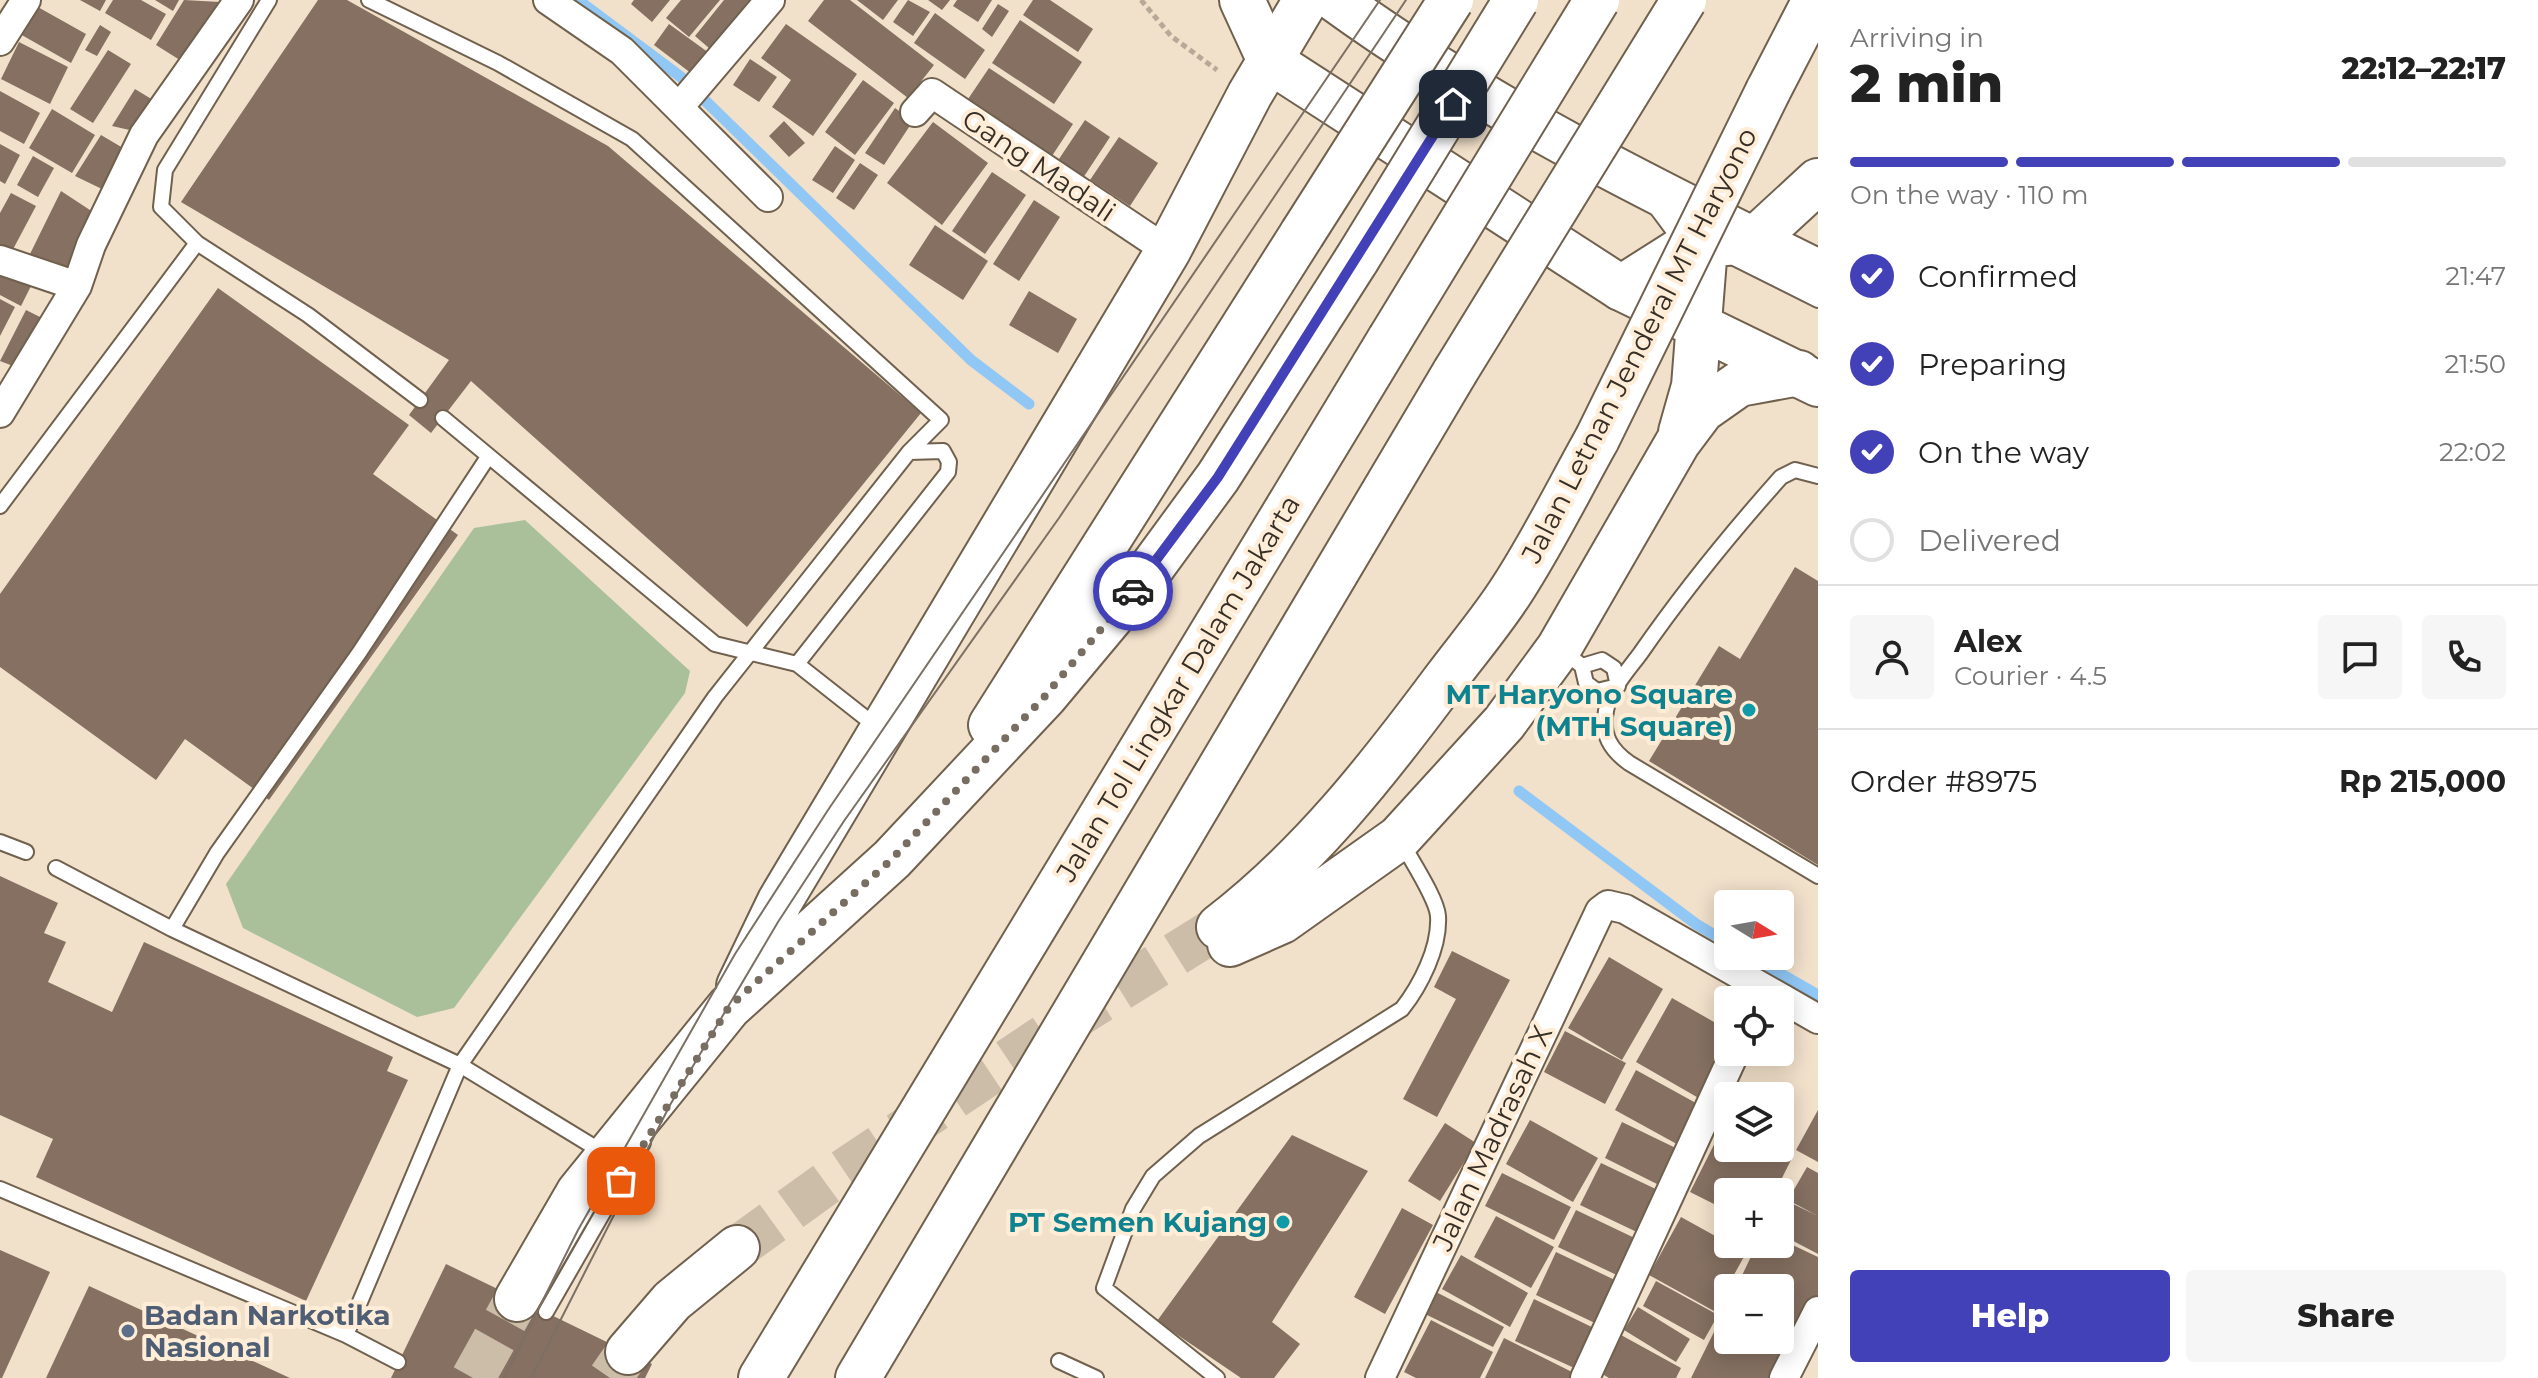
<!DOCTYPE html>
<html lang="en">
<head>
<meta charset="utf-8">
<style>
  body { margin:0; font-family:Montserrat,sans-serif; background:#f6f6f6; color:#222; height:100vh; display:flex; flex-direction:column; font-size:30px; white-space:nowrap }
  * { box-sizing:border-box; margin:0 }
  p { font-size:26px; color:#767676 }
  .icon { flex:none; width:44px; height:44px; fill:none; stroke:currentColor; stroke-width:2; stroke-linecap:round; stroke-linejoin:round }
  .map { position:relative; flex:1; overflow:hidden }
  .details { display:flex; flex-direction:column; background:#fff; width:720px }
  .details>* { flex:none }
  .needle { width:52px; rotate:101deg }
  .tools { position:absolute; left:1714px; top:890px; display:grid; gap:16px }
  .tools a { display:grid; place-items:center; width:80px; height:80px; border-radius:8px; background:#fff; box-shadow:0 4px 20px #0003; font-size:40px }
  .pin { position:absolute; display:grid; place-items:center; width:68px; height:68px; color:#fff; margin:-34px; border-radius:16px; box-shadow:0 4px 12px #0006 }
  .courier { position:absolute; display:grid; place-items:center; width:80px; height:80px; margin:-40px; border:6px solid #4341b7; border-radius:50%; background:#fff; color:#222; box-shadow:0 2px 10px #0007 }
  .overview em { font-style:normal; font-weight:800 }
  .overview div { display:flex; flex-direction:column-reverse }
  .overview { display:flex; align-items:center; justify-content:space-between; height:136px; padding:0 32px }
  h1 { font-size:52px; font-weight:800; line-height:60px }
  .bar { display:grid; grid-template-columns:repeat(4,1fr); gap:12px 8px; align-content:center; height:96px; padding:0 32px }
  .bar i { height:10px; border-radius:6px; background:#e0e0e0 }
  .bar .active { background:#4341b7 }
  .bar p { grid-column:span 4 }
  .line { display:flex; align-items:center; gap:20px; padding:0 32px; border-top:2px solid #e0e0e0 }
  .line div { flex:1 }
  .round { display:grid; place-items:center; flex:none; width:84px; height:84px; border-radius:8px; background:#f6f6f6 }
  ol { padding:0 32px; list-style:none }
  li { display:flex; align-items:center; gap:24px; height:88px }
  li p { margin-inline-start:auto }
  li .icon { padding:8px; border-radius:50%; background:#4341b7; color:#fff; stroke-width:4 }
  li:last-child { color:#767676 }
  li i { width:44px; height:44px; border:4px solid #e0e0e0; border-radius:50% }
  .button { display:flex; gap:16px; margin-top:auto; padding:16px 32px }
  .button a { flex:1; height:92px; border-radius:8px; background:#4341b7; color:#fff; font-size:32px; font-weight:800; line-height:92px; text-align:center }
  .button a+a { background:#f6f6f6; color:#222 }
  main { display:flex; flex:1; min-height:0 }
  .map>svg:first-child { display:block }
  .green { fill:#aac09a }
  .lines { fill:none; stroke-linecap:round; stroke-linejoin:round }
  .stream { stroke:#91c7f5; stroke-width:11 }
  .building { fill:#857061 }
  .highway-tunnel { stroke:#ccbda9; stroke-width:44; stroke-dasharray:44 22; stroke-linecap:butt }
  .lane-casing { stroke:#70614e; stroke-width:18 }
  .street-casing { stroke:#70614e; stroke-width:32 }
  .primary-casing { stroke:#70614e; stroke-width:48 }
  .highway-casing { stroke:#70614e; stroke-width:48 }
  .path { stroke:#b7a997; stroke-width:5; stroke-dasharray:6 4; stroke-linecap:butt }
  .lane { stroke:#fff; stroke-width:14 }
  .street { stroke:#fff; stroke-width:28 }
  .primary { stroke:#fff; stroke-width:44 }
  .highway { stroke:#fff; stroke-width:44 }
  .tram { stroke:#7b7063; stroke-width:2 }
  .highway-bridge-casing { stroke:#70614e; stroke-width:48; stroke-linecap:butt }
  .highway-bridge { stroke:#fff; stroke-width:44 }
  .done { stroke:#776d60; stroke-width:8; stroke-dasharray:0 14.4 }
  .route { stroke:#4341b7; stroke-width:10 }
  .culture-dot { fill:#0f9aa8; stroke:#ffedd7; stroke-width:3 }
  .service-dot { fill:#5c6f8a; stroke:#ffedd7; stroke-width:3 }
  .labels { text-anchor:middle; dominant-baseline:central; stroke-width:8; stroke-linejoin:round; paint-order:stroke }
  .street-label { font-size:28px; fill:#362f27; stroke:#ffedd7 }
  .culture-label { font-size:28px; font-weight:bold; fill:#0d838f; stroke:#ffedd7; text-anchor:end }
  .service-label { font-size:28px; font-weight:bold; fill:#4e5e75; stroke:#ffedd7; text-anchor:start }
</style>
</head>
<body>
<main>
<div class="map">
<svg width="1818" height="1378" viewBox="0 0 1818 1378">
  <rect width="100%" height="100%" fill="#f1e0ca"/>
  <!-- green -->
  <path class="green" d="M525,520L690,671L685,693L454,1008L417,1017L243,928L226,884L474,528Z"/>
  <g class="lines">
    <!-- stream -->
    <path class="stream" d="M578,0L681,77L971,360L1029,404
      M1519,791L1696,924L1728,943
      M1750,956L1818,995"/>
  </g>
  <!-- building -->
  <path class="building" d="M80,0H106L100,11Z
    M113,0H141L166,14L151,40L105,13Z
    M155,0H179L173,11Z
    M184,0L220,2L183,62L156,45Z
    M318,0H347L608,146L921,413L747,627L471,381L431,433L409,415L449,360L181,202Z
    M634,0H670L652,22L631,4Z
    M681,0H720L689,37L666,18Z
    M724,0H762L717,55L695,36Z
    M824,0H850L934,65L908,98L808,21Z
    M857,0H898L883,20Z
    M908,0L930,12L913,36L893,22Z
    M928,0H950L942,10Z
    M957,0H992L978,22L953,6Z
    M1033,0H1050L1093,29L1078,52L1023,15Z
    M998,4L1009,11L992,37L982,29Z
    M36,6L86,34L71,63L20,34Z
    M935,13L985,50L965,79L914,43Z
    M1020,20L1082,62L1054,104L992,63Z
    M669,24L716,58L700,80L654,45Z
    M786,24L857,74L813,136L772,107L791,80L761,58Z
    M100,25L111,32L97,56L85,50Z
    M19,42L68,67L50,104L1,79Z
    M108,50L131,64L93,123L70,109Z
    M750,59L777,77L759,102L733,85Z
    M989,68L1073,124L1048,162L964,105Z
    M863,80L894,103L855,155L825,132Z
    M135,89L153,100L134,131L112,126Z
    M0,91L40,113L24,144L0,131Z
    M895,108L913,121L884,165L865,153Z
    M52,109L95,135L72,173L29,148Z
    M1085,120L1110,137L1083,178L1057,162Z
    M784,121L805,143L789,157L769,136Z
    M933,122L988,163L942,225L887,183Z
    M101,135L123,148L104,190L75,176Z
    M1119,137L1158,163L1130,206L1090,180Z
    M0,144L20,155L5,184L0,181Z
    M835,146L855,160L833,193L812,180Z
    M33,156L54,168L38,197L17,185Z
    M860,163L878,175L854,210L836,198Z
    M992,172L1026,195L985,254L952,231Z
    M61,191L96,214L68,270L30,254Z
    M11,193L36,206L10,255L0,250V213Z
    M1034,200L1060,217L1019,281L993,264Z
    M935,225L988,261L963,300L909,265Z
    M0,268L32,284L21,306L0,295Z
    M218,288L409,425L373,474L458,535L269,800L185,739L156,780L0,667V594Z
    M1029,291L1077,319L1058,353L1009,325Z
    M0,299L15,307L0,336Z
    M26,310L48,321L13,366L0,361Z
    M1795,567L1818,581V865L1649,761L1719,646L1740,659Z
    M0,876L58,903L44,933L66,942L48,982L112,1012L144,942L393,1057L387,1071L408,1080L306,1301L36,1177L53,1139L0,1115Z
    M1452,951L1510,980L1437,1117L1403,1099L1456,999L1434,987Z
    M1609,957L1663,989L1622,1060L1568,1028Z
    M1672,998L1728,1030V1052L1702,1100L1636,1062Z
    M1565,1031L1626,1063L1605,1104L1544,1072Z
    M1636,1070L1705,1108L1684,1148L1615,1110Z
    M1818,1110V1162L1796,1150Z
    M1530,1120L1598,1158L1573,1202L1506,1164Z
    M1726,1121L1728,1148H1778L1793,1156L1775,1192H1728V1211L1690,1192Z
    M1622,1122L1684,1152L1667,1189L1605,1158Z
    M1445,1123L1476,1143L1440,1201L1408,1181Z
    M1292,1135L1368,1171L1272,1322L1300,1344L1274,1378H1241L1157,1321Z
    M1601,1163L1662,1192L1641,1234L1580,1205Z
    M1807,1167L1818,1173V1254L1780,1234V1224L1791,1203L1816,1215L1788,1200Z
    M1502,1173L1571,1207L1554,1240L1485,1206Z
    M1402,1208L1433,1225L1385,1314L1354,1297Z
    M1576,1210L1643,1242L1625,1279L1558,1247Z
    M1496,1216L1554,1247L1531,1288L1474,1257Z
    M1681,1217L1746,1253L1714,1311L1649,1275Z
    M1780,1239L1818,1257V1301L1780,1378H1691L1728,1304V1340H1780V1288H1736L1757,1244H1780Z
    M0,1250L50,1272L2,1378H0Z
    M1556,1252L1617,1281L1597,1324L1536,1295Z
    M1461,1255L1528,1293L1510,1327L1442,1289Z
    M446,1264L652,1364L645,1378H391Z
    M1656,1281L1718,1315L1704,1340L1643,1306Z
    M89,1286L290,1378H46Z
    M1436,1292L1504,1327L1493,1347L1425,1314Z
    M1534,1299L1602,1332L1583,1372L1515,1341Z
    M1638,1307L1690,1339L1676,1362L1624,1330Z
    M1431,1320L1493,1352L1480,1378H1416L1404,1372Z
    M1621,1335L1681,1368L1676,1378H1609L1599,1372Z
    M1504,1338L1584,1378H1485Z"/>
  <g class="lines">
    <!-- highway-tunnel -->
    <path class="highway-tunnel" d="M737,1248L842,1172L1057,1028L1219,927
      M473,1378L517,1299
      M610,1378L628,1352"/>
    <!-- lane casing -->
    <g class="lane-casing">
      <path id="lane" d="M269,0L165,170L161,207L197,243L308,315L420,400
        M1728,255L1818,300
        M443,418L715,644L797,664L877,727
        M1818,476L1795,470L1781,477C1731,533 1683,592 1640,654C1628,670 1609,691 1606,711C1601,735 1611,750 1629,763L1818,876
        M0,506L197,243
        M1562,650L1582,666L1586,683L1597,691L1618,686L1614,668L1602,660L1582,666
        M797,664L948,472L949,462L943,451L909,452
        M0,842L26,852
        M56,868L172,929L460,1065L604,1153
        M172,929L217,853L359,653L488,457
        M0,1189L346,1335L398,1362
        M546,1312L643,1143
        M346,1335L460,1065L715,697L909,452L941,420L632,139L498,63L369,0
        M1059,1361L1096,1378
        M1217,1378L1104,1288L1133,1209L1153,1176L1199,1136L1402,1009C1420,986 1440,948 1438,916C1437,899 1411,860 1402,843"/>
    </g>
    <!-- street casing -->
    <g class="street-casing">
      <path id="street" d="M548,0L622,51L768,197
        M0,41L26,0
        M685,100L770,0
        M915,112L932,93L1168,251
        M0,260L77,286L0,413
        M77,286L91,245L144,135L239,0
        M1380,1378L1600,911L1608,905L1625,909L1818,1019
        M1585,1378L1735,1052
        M1784,1378L1818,1311"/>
    </g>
    <!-- primary casing -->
    <g class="primary-casing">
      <path id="primary" d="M1242,0L1270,61L1621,288L1818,384
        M1336,0C1485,108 1653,191 1818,272"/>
    </g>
    <!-- highway casing -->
    <g class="highway-casing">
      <path id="highway" d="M1768,91L1815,0
        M1667,197L1702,244L1704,259L1694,386L1681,432
        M1621,288L1684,248L1754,240L1818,181
        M991,725L1302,234
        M1219,927C1309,858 1377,771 1444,681C1467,650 1493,620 1513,588C1544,540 1569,489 1597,439
        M1230,944L1282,921L1399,838L1504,723L1559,648L1678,442L1702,410L1739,384L1799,373
        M739,986L780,901L1168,251L1250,94L1306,0
        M517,1299L579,1192L729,1007L892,859L1045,696L1147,574L1218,477L1357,259
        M628,1352L672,1301L737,1248
        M761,1378L1390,339
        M858,1378L1455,372"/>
    </g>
    <!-- path -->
    <path class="path" d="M1141,0L1171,36L1217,70"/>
    <!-- lane -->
    <use href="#lane" class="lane"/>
    <!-- street -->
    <use href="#street" class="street"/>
    <!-- primary -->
    <use href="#primary" class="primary"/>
    <!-- highway -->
    <use href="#highway" class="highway"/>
    <!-- tram -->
    <path class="tram" d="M504,1378L578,1230L735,954L828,810L1380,0
      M531,1378L670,1105L778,922L844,821L1059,518L1406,0"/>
    <!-- highway-bridge casing -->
    <g class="highway-bridge-casing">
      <path id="highway-bridge" d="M1302,234L1451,0
        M1357,259L1516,0
        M1390,339L1597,0
        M1455,372L1684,0
        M1597,439L1768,91"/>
    </g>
    <!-- highway-bridge -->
    <use href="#highway-bridge" class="highway-bridge"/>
  </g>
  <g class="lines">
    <!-- done -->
    <path class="done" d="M621,1181L729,1007L892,859L1045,696L1133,591"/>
    <!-- route -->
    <path class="route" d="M1133,591L1218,477L1453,104"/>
  </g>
  <!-- markers -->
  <g class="culture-dot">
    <circle cx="1749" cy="710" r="8"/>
    <circle cx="1283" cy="1222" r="8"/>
  </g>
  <circle class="service-dot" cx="128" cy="1331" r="8"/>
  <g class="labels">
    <!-- street labels -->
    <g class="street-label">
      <text transform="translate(1039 165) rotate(34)">Gang Madali</text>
      <text transform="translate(1639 345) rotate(-63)">Jalan Letnan Jenderal MT Haryono</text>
      <text transform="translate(1178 688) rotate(-59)">Jalan Tol Lingkar Dalam Jakarta</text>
      <text transform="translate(1492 1138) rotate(-65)">Jalan Madrasah X</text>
    </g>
    <!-- culture labels -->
    <g class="culture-label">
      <text x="1733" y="694">MT Haryono Square<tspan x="1733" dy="32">(MTH Square)</tspan></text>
      <text x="1267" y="1222">PT Semen Kujang</text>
    </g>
    <!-- service labels -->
    <g class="service-label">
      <text x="144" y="1315">Badan Narkotika<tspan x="144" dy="32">Nasional</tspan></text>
    </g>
  </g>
</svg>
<div class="tools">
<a><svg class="needle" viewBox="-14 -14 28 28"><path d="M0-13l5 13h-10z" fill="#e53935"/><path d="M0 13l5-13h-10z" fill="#767676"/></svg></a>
<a><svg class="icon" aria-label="locate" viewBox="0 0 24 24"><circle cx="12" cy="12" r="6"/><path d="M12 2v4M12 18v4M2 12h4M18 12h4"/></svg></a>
<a><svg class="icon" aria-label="layers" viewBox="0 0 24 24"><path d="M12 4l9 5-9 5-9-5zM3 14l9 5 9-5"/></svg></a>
<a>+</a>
<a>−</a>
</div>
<div class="pin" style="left:621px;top:1181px;background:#ea580c"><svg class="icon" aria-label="bag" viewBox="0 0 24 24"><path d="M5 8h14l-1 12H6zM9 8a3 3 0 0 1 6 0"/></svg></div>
<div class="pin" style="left:1453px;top:104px;background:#1f2937"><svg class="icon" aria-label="home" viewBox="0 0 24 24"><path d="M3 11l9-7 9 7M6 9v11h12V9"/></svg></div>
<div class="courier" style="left:1133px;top:591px"><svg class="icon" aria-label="car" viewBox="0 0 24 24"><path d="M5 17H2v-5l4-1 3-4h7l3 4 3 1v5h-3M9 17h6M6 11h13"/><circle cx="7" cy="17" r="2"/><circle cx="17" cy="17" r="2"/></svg></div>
</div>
<section class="details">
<div class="overview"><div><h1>2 min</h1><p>Arriving in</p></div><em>22:12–22:17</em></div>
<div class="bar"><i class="active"></i><i class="active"></i><i class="active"></i><i></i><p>On the way · 110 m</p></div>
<ol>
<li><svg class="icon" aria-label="check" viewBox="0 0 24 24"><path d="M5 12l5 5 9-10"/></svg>Confirmed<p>21:47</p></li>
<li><svg class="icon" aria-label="check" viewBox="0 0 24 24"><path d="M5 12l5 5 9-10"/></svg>Preparing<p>21:50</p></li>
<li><svg class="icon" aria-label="check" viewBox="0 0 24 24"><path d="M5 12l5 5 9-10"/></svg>On the way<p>22:02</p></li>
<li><i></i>Delivered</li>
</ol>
<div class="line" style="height:144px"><a class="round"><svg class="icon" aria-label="person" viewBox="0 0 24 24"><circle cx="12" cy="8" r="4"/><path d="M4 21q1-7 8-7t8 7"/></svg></a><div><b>Alex</b><p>Courier · 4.5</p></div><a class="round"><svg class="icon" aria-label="chat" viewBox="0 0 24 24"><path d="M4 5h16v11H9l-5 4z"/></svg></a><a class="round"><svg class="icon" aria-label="phone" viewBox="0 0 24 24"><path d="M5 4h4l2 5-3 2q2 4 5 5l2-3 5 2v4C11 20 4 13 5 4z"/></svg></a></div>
<div class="line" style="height:104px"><div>Order #8975</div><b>Rp 215,000</b></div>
<div class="button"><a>Help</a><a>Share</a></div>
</section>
</main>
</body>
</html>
